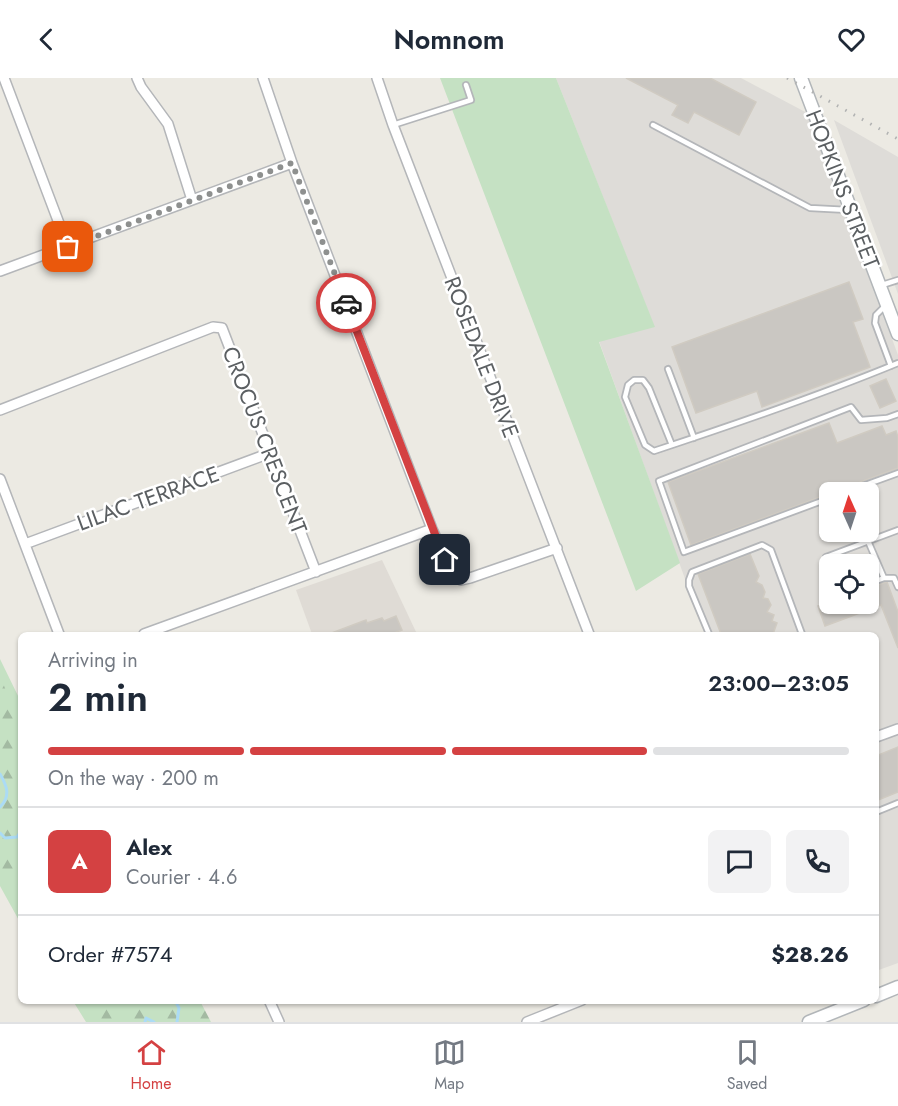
<!DOCTYPE html>
<html lang="en">
<head>
<meta charset="utf-8">
<style>
  body { margin:0; font-family:Jost,sans-serif; background:#f2f2f3; color:#1f2937; height:100vh; display:flex; flex-direction:column; font-size:22px; white-space:nowrap }
  * { box-sizing:border-box; margin:0 }
  p { font-size:20px; color:#747a83 }
  .icon { flex:none; width:33px; height:33px; fill:none; stroke:currentColor; stroke-width:2; stroke-linecap:round; stroke-linejoin:round }
  .map { position:relative; flex:1; overflow:hidden }
  .details { position:absolute; left:18px; top:554px; width:861px; height:372px; display:flex; flex-direction:column; background:#fff; border-radius:9px; box-shadow:0 2px 4px #0004 }
  .details>* { flex:none }
  .needle { width:39px; rotate:357deg }
  .fabs { position:absolute; left:819px; top:404px; display:grid; gap:12px }
  .fabs a { display:grid; place-items:center; width:60px; height:60px; border-radius:9px; background:#fff; box-shadow:0 2px 4px #0004; font-size:30px }
  .pin { position:absolute; display:grid; place-items:center; width:51px; height:51px; color:#fff; margin:-26px; border-radius:12px; box-shadow:0 3px 9px #0006 }
  .courier { position:absolute; display:grid; place-items:center; width:60px; height:60px; margin:-30px; border:4px solid #d44142; border-radius:50%; background:#fff; color:#222; box-shadow:0 2px 8px #0007 }
  .summary em { font-style:normal; font-weight:600 }
  .summary div { display:flex; flex-direction:column-reverse }
  .summary { display:flex; align-items:center; justify-content:space-between; height:102px; padding:0 30px }
  h1 { font-size:39px; font-weight:600; line-height:45px }
  .bar { display:grid; grid-template-columns:repeat(4,1fr); gap:9px 6px; align-content:center; height:72px; padding:0 30px }
  .bar i { height:8px; border-radius:4px; background:#e0e1e3 }
  .bar .on { background:#d44142 }
  .bar p { grid-column:span 4 }
  .line { display:flex; align-items:center; gap:15px; padding:0 30px; border-top:2px solid #e0e1e3 }
  .line div { flex:1 }
  .round { display:grid; place-items:center; flex:none; width:63px; height:63px; border-radius:9px; background:#f2f2f3 }
  header { display:flex; justify-content:space-between; align-items:center; height:78px; padding:0 30px; background:#fff; font-size:27px; font-weight:600 }
  .dock { display:flex; justify-content:space-around; align-items:center; height:84px; border-top:2px solid #e0e1e3; background:#fff; font-size:16px; color:#747a83 }
  .dock a { display:grid; justify-items:center; gap:3px }
  .dock .on { color:#d44142 }
  .map>svg:first-child { display:block }
  .industrial { fill:#dedcd8; fill-rule:evenodd }
  .education { fill:#dfdbd5 }
  .green { fill:#c5e1c3 }
  .forest { fill:url(#forest-firs) }
  .lines { fill:none; stroke-linecap:round; stroke-linejoin:round }
  .stream { stroke:#abdbf5; stroke-width:3 }
  .building { fill:#cac7c2; stroke:#d0cbc2; stroke-width:1.5 }
  .lane-casing { stroke:#b4b6b9; stroke-width:8 }
  .street-casing { stroke:#b4b6b9; stroke-width:12 }
  .secondary-casing { stroke:#b2b6b9; stroke-width:15 }
  .lane { stroke:#fff; stroke-width:4.5 }
  .street { stroke:#fff; stroke-width:9 }
  .secondary { stroke:#fff; stroke-width:12 }
  .rail { stroke:#b1b2b2; stroke-width:3; stroke-dasharray:1.5 8; stroke-linecap:butt }
  .done { stroke:#8e908f; stroke-width:6; stroke-dasharray:0 10.8 }
  .route { stroke:#d44142; stroke-width:8 }
  .labels { text-anchor:middle; dominant-baseline:central; stroke-width:5; stroke-linejoin:round; paint-order:stroke }
  .street-label { font-size:22px; fill:#5b5f62; stroke:#fff }
</style>
</head>
<body>
<header><svg class="icon" aria-label="back" viewBox="0 0 24 24"><path d="M15 5l-7 7 7 7"/></svg>Nomnom<svg class="icon" aria-label="heart" viewBox="0 0 24 24"><path d="M12 20l-8-8c-3-5 5-10 8-4 3-6 11-1 8 4z"/></svg></header>
<div class="map">
<svg width="898" height="944" viewBox="0 0 898 944">
  <defs>
    <pattern id="forest-firs" width="22" height="20" patternUnits="userSpaceOnUse" patternTransform="scale(1.5)"><rect width="22" height="20" fill="#c5e1c3"/><path d="M5 1l3.5 6h-7zM16 11l3.5 6h-7z" fill="#a3baa2"/></pattern>
  </defs>
  <rect width="100%" height="100%" fill="#eceae3"/>
  <!-- industrial -->
  <path class="industrial" d="M556,0H741L809,36L898,277V885L876,893V556H705L599,263L654,248ZM830,414H868V453H830ZM830,486H868V525H830Z
    M834,42L898,79V216Z"/>
  <!-- education -->
  <path class="education" d="M382,482L417,556H312L296,512Z"/>
  <!-- green -->
  <path class="green" d="M440,0H556L655,249L599,264L680,485L636,513Z
    M0,581L21,624V846L0,808Z"/>
  <!-- forest -->
  <path class="forest" d="M0,597L21,653V827L7,801L0,797Z
    M73,923H200L211,944H86Z"/>
  <g class="lines">
    <!-- stream -->
    <path class="stream" d="M0,696C7,708 11,718 0,729
      M0,755L5,760L17,759L21,753
      M175,922L179,930L177,944
      M145,944L146,940L154,944"/>
  </g>
  <!-- building -->
  <path class="building" d="M626,0H710L756,24L739,57L694,34L688,45L672,37L678,27Z
    M849,204L863,241L853,244L870,289L762,329L757,313L696,335L672,269Z
    M886,301L896,323L880,330L870,308Z
    M829,345L837,365L882,348L886,357L896,353L898,359V390L691,467L668,404Z
    M750,476L759,498L756,504L762,507L765,514L763,520L768,521L771,527L767,534L774,537L772,543L777,545L773,556H721L698,496Z
    M887,504L898,534V570L881,527L825,548L818,528L827,525H868V510Z
    M396,538L402,552L391,556H329L366,542L367,545L382,540L384,543Z
    M898,669V714L876,723V678Z"/>
  <g class="lines">
    <!-- lane casing -->
    <g class="lane-casing">
      <path id="lane" d="M393,47L471,22L466,7
        M653,47L810,130L848,132
        M882,207L898,202
        M885,228L876,237L875,245L891,288
        M668,291L694,360
        M672,367L649,310L643,302H634L628,307L625,319L645,367L654,373C736,346 818,318 898,285
        M846,414L898,395
        M830,420L684,474L659,403L851,329L861,342L887,340L898,336
        M868,463L884,500L868,506
        M830,486L826,479L898,452
        M884,500H894L898,509
        M709,556L689,508V502L692,494L762,467L771,472L802,556
        M876,734L898,725"/>
    </g>
    <!-- street casing -->
    <g class="street-casing">
      <path id="street" d="M4,0L68,169
        M137,0L141,9L168,46L192,122
        M263,0L292,85L432,451L452,495L461,502L470,500L557,470
        M377,0L393,47L589,556
        M0,193L292,85
        M0,332L213,249L222,250L316,494
        M0,401L59,556
        M25,466L270,375
        M144,556L432,451
        M876,659L898,651
        M269,922L279,944
        M527,944L582,922"/>
    </g>
    <!-- secondary casing -->
    <g class="secondary-casing">
      <path id="secondary" d="M801,0L898,256
        M876,918L898,909
        M809,944L864,922"/>
    </g>
    <!-- lane -->
    <use href="#lane" class="lane"/>
    <!-- street -->
    <use href="#street" class="street"/>
    <!-- secondary -->
    <use href="#secondary" class="secondary"/>
    <!-- rail -->
    <path class="rail" d="M787,0L898,61"/>
  </g>
  <g class="lines">
    <!-- done -->
    <path class="done" d="M68,169L292,85L346,225"/>
    <!-- route -->
    <path class="route" d="M346,225L445,482"/>
  </g>
  <g class="labels">
    <!-- street labels -->
    <g class="street-label">
      <text transform="translate(843 111) rotate(69)">HOPKINS STREET</text>
      <text transform="translate(482 279) rotate(69)">ROSEDALE DRIVE</text>
      <text transform="translate(265 362) rotate(69)">CROCUS CRESCENT</text>
      <text transform="translate(148 420) rotate(-20)">LILAC TERRACE</text>
    </g>
  </g>
</svg>
<div class="fabs">
<a><svg class="needle" viewBox="-14 -14 28 28"><path d="M0-13l5 13h-10z" fill="#e53935"/><path d="M0 13l5-13h-10z" fill="#747a83"/></svg></a>
<a><svg class="icon" aria-label="locate" viewBox="0 0 24 24"><circle cx="12" cy="12" r="6"/><path d="M12 2v4M12 18v4M2 12h4M18 12h4"/></svg></a>
</div>
<div class="pin" style="left:68px;top:169px;background:#ea580c"><svg class="icon" aria-label="bag" viewBox="0 0 24 24"><path d="M5 8h14l-1 12H6zM9 8a3 3 0 0 1 6 0"/></svg></div>
<div class="pin" style="left:445px;top:482px;background:#1f2937"><svg class="icon" aria-label="home" viewBox="0 0 24 24"><path d="M3 11l9-7 9 7M6 9v11h12V9"/></svg></div>
<div class="courier" style="left:346px;top:225px"><svg class="icon" aria-label="car" viewBox="0 0 24 24"><path d="M5 17H2v-5l4-1 3-4h7l3 4 3 1v5h-3M9 17h6M6 11h13"/><circle cx="7" cy="17" r="2"/><circle cx="17" cy="17" r="2"/></svg></div>
<section class="details">
<div class="summary"><div><h1>2 min</h1><p>Arriving in</p></div><em>23:00–23:05</em></div>
<div class="bar"><i class="on"></i><i class="on"></i><i class="on"></i><i></i><p>On the way · 200 m</p></div>
<div class="line" style="height:108px"><b class="round" style="background:#d44142;color:#fff">A</b><div><b>Alex</b><p>Courier · 4.6</p></div><a class="round"><svg class="icon" aria-label="chat" viewBox="0 0 24 24"><path d="M4 5h16v11H9l-5 4z"/></svg></a><a class="round"><svg class="icon" aria-label="phone" viewBox="0 0 24 24"><path d="M5 4h4l2 5-3 2q2 4 5 5l2-3 5 2v4C11 20 4 13 5 4z"/></svg></a></div>
<div class="line" style="height:78px"><div>Order #7574</div><b>$28.26</b></div>
</section>
</div>
<nav class="dock">
<a class="on"><svg class="icon" aria-label="home" viewBox="0 0 24 24"><path d="M3 11l9-7 9 7M6 9v11h12V9"/></svg>Home</a>
<a><svg class="icon" aria-label="map" viewBox="0 0 24 24"><path d="M3 6l6-2 6 2 6-2v14l-6 2-6-2-6 2zM9 4v14M15 6v14"/></svg>Map</a>
<a><svg class="icon" aria-label="saved" viewBox="0 0 24 24"><path d="M7 4h10v16l-5-4-5 4z"/></svg>Saved</a>
</nav>
</body>
</html>
